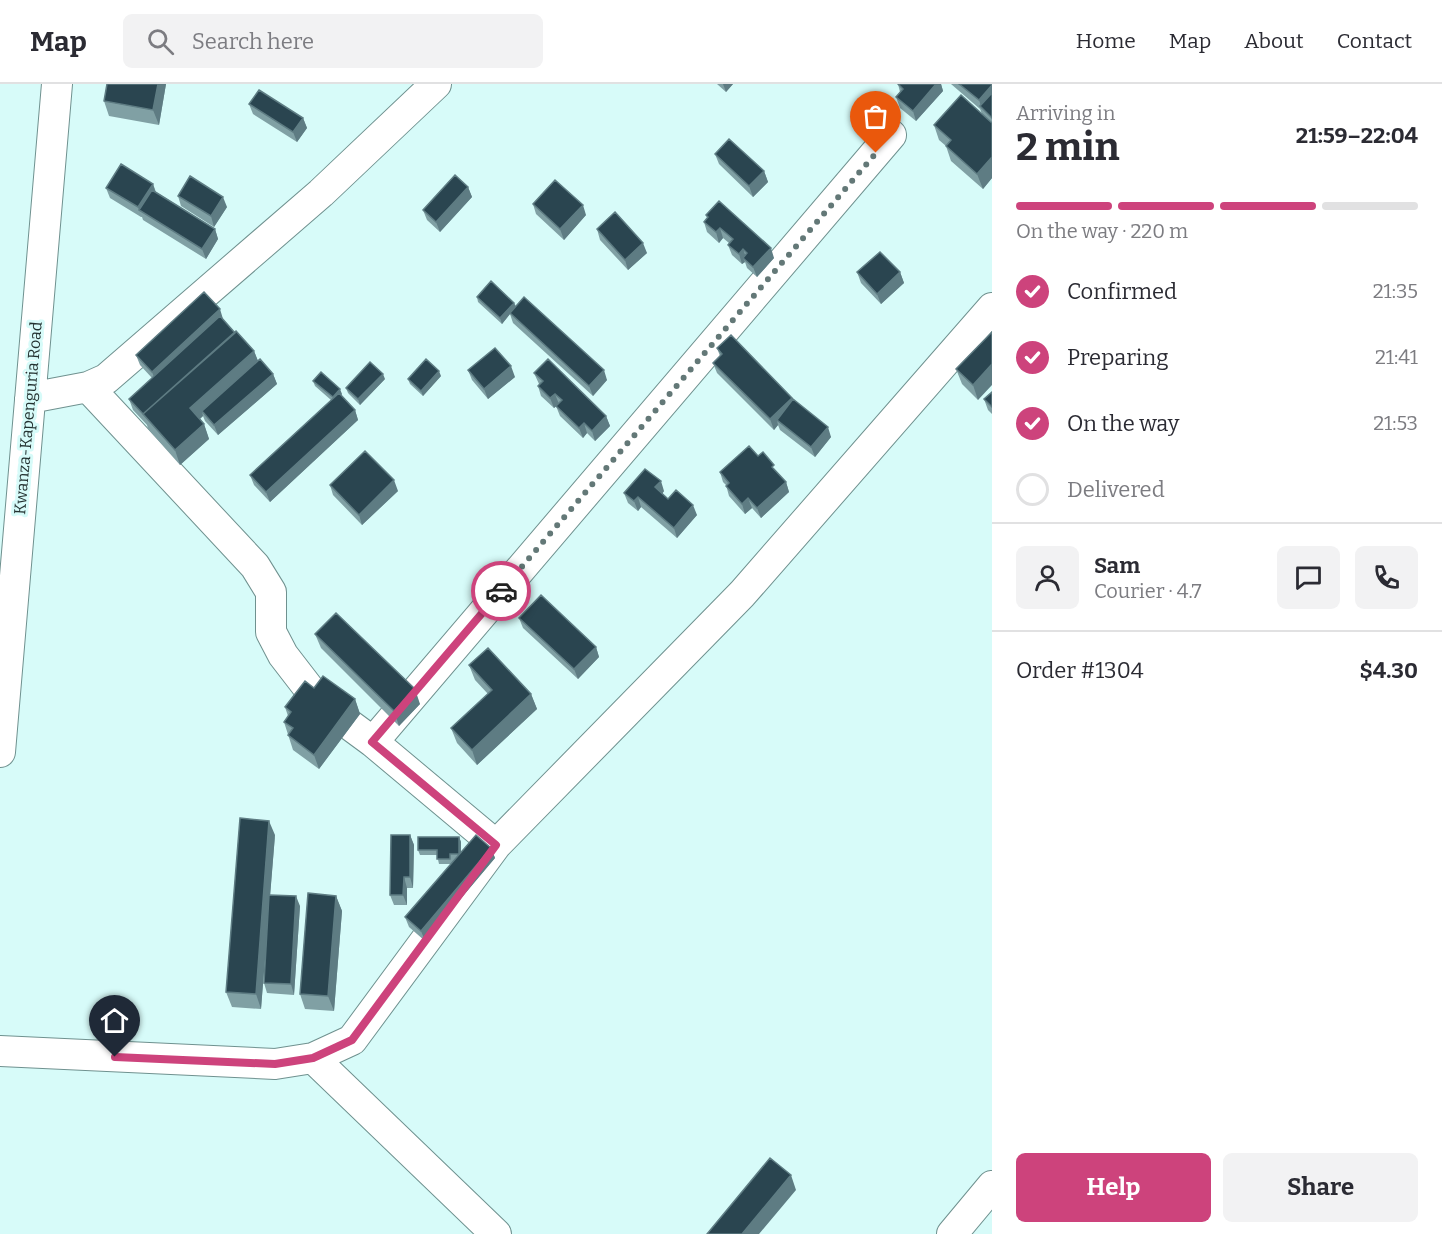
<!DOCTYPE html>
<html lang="en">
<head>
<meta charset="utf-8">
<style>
  body { margin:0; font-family:Bitter,serif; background:#f2f2f3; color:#2b2b33; height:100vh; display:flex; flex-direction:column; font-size:22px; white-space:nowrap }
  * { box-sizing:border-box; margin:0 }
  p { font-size:20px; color:#7c7c81 }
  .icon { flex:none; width:33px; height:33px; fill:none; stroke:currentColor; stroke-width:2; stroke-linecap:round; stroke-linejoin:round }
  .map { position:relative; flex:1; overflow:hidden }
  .side { display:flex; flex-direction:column; background:#fff; width:450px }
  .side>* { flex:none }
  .pin { position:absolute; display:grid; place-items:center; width:51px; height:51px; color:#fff; margin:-62px -26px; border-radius:50% 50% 50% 0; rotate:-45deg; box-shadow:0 0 6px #0007 }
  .pin .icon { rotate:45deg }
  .courier { position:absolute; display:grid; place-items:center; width:60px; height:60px; margin:-30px; border:4px solid #cd437c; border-radius:50%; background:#fff; color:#222; box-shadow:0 2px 8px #0007 }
  .overview em { font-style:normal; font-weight:700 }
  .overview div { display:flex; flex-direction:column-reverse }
  .overview { display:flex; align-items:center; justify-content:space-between; height:102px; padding:0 24px }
  h1 { font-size:39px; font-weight:700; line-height:45px }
  .bar { display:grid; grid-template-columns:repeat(4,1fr); gap:9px 6px; align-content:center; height:72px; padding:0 24px }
  .bar i { height:8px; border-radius:4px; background:#e1e1e2 }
  .bar .selected { background:#cd437c }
  .bar p { grid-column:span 4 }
  .line { display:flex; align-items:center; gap:15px; padding:0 24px; border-top:2px solid #e1e1e2 }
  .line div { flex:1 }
  .round { display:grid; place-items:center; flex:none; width:63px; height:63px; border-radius:9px; background:#f2f2f3 }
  ol { padding:0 24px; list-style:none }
  li { display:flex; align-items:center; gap:18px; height:66px }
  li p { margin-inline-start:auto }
  li .icon { padding:6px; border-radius:50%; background:#cd437c; color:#fff; stroke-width:4 }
  li:last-child { color:#7c7c81 }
  li i { width:33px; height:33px; border:3px solid #e1e1e2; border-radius:50% }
  .cta { display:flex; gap:12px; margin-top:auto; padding:12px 24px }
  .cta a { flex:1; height:69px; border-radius:9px; background:#cd437c; color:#fff; font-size:24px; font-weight:700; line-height:69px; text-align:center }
  .cta a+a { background:#f2f2f3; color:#2b2b33 }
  header { display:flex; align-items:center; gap:36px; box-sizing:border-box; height:84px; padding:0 30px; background:#fff; border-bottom:2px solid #e1e1e2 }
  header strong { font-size:28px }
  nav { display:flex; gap:33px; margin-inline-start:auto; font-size:21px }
  .search { width:420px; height:54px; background:#f2f2f3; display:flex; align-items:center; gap:15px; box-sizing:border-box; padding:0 21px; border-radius:9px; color:#7c7c81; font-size:22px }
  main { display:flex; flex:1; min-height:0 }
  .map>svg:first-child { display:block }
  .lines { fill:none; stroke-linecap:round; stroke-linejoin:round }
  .minor-casing { stroke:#6f918f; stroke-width:32 }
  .minor { stroke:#fff; stroke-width:30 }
  .wall { fill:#80a0a4 }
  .shaded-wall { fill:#5e7c83 }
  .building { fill:#2a4550; stroke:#5e7c83; stroke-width:1.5 }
  .done { stroke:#637877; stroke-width:6; stroke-dasharray:0 10.8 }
  .route { stroke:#cd437c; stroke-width:8 }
  .labels { text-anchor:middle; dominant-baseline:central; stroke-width:6; stroke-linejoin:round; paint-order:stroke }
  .street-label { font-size:16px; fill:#243231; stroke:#d7fbf9 }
</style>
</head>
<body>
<header>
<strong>Map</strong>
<div class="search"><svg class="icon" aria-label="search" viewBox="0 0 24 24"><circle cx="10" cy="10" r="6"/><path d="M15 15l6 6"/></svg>Search here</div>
<nav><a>Home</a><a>Map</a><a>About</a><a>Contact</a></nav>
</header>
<main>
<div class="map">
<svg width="992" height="1150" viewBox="0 0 992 1150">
  <rect width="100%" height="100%" fill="#d7fbf9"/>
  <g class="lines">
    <!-- minor casing -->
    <g class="minor-casing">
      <path id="minor" d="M88,303L255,482L271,508V548L283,571L320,619L373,658
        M30,314L88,303L106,295L321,109L436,0
        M0,668L57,0
        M496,761L373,658L891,51
        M0,967L275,980L313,974L352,956L496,761L742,510L992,224
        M313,974L496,1150
        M952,1150L992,1102"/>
    </g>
    <!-- minor -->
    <use href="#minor" class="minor"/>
  </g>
  <!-- wall -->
  <path class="wall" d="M166,0L159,41L109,32L104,17Z
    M717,0H733L726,8Z
    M898,0H941L943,7L916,37L900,24L896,13L900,8Z
    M951,0H992V94L983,105L951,77L946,62L939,56L934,41L982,30L980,25Z
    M249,20L303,34L307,44L297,58L253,30Z
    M715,70L764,87L768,98L753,113L719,80Z
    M153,100L156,108L215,145L218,155L206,175L143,136L142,133H141L110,114L106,104Z
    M468,103L472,113L440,148L427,136L423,126Z
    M178,112L227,123L214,143L181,122Z
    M533,120L586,131L564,156L536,130Z
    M706,131L774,174L757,193L747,184L745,178L742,180L732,171L728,161L729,159L723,154L719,159L707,148L704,138L707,134Z
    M597,145L647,169L628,186L600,156Z
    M857,188H900L904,199L881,220L861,199Z
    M477,213L514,219L516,222L607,296L593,312L513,239L510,230L502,240L478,218Z
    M223,235L235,249L254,267L258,277L273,290L277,300L218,351L205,337L203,332L200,335L204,340L209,355L180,381L148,345L147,341L133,326L129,315L152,294L140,281L136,271Z
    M992,248L978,316L962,300L956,285Z
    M717,264L793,316L831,353L815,373L780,346L778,341L774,346L717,289L713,279L720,272Z
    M468,286L515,293L488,315L472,296Z
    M534,289L606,332L610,342L595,357L587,349L583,354L560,332L556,322L554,324L541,312L538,302L539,300Z
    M441,292L423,312L410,300L408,295Z
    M385,295L360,321L348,309L346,304Z
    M313,297L342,310L341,312L355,326L358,336L270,418L254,401L250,391L331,316L315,302Z
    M992,308V330L988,326L984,315Z
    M758,372L776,388L786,398L789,408L761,434L752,424L745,430L729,412L726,401L723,398L720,388Z
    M330,401L398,407L362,441L333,411Z
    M664,407L662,410L668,415L697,431L677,454L641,423L638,427L628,419L624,409Z
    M519,534L596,563L599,573L578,595L523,544Z
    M315,550L420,620L399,642L321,564Z
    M469,581L531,610L537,625L477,681L457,659L451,644L488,610L475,596Z
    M314,604L355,615L360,630L319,685L293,666L284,638L288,632L285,623Z
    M275,751L270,811L300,822L294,911L267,909L264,899L265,871L261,925L232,923L226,908Z
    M410,751L414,761L413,804H407V821H394L390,811Z
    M459,753L461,758V768L491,764L495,774L425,857L409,843L405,833L451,780H439L437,771H420L418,766Z
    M336,812L342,827L334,927L305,925L300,910Z"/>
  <!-- shaded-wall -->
  <path class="shaded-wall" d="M158,0H166L159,41L153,26Z
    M723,0H733L726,8Z
    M936,0H941L943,7L916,37L913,27Z
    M992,1V15L982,25L979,16Z
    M303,34L307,44L297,58L293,48Z
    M992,73V94L983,105L977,90Z
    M764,87L768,98L753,113L749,102Z
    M153,100L156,110L139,126L141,133L138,123Z
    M468,103L472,113L440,148L436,138Z
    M223,113L227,123L214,143L211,132Z
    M583,121L586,131L564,156L560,145Z
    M720,144L723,154L719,159L716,148Z
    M215,145L218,155L206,175L202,165Z
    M643,159L647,169L628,186L625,176Z
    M771,164L774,174L757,193L753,183Z
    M743,165L747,176L743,174L745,178L742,180L739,170Z
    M900,188L904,199L881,220L877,210Z
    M514,219L516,224L510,229V230L502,240L500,234Z
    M220,225L223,235L156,298L152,288Z
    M254,267L260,282L202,327L203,332L195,339L190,324Z
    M992,280V301L978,316L973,301Z
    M511,282L515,293L488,315L484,305Z
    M604,286L607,296L593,312L589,302Z
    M439,287L441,292L423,312L421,307Z
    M273,290L277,300L218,351L214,341Z
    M383,290L385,295L360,321L358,315Z
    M340,305L342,310L335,318L333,313Z
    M555,310L559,320L554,324L550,314Z
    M792,314L796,324L777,336L778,341L774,346L770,335Z
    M355,326L358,336L270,418L266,408Z
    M606,332L610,342L595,357L592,347Z
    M584,339L587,349L583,354L579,344Z
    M204,340L209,355L180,381L175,366Z
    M828,343L831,353L815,373L811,363Z
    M394,396L398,407L362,441L359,431Z
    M661,397L664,407L659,414L655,403Z
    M786,398L789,408L761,434L757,424Z
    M638,413L641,423L638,427L634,417Z
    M748,414L752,424L745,430L742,420Z
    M693,421L697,431L677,454L674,444Z
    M596,563L599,573L578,595L574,585Z
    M415,605L420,620L399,642L394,627Z
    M531,610L537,625L477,681L472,666Z
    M355,615L360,630L319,685L314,671Z
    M269,737L275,751L261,925L256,910Z
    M410,751L414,761L413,804L410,793Z
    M459,753L461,758V775L459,770Z
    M491,764L495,774L425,857L421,847Z
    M404,793L407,804V821L403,811Z
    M296,812L300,822L294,911L291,900Z
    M336,812L342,827L334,927L328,912Z
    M791,1091L796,1106L759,1150H742Z"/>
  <!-- building -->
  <path class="building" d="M107,0H158L153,26L104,17Z
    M898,0H936L913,27L896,13L903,5Z
    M959,0H992V1L979,16Z
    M259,6L303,34L293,48L249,20Z
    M992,9V34L980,22Z
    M961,11L992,39V73L977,90L946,62L951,56L934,41Z
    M729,55L764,87L749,102L715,70Z
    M121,80L153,100L138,123L106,104Z
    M455,91L468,103L436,138L423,126Z
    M190,92L223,113L211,132L178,112Z
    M555,96L583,121L560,145L533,120Z
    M152,106L215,145L202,165L139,126Z
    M719,117L771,164L753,183L743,174L747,169L743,165L739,170L728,161L733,155L720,144L716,148L704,138L708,133L706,131Z
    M615,128L643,159L625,176L597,145Z
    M880,168L900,188L877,210L857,188Z
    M491,197L514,219L500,234L477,213Z
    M204,208L220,225L152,288L136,271Z
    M524,213L604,286L589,302L510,229Z
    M220,232L235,249L143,330L144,331L129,315Z
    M236,247L254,267L190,324L204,340L175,366L143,330Z
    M992,248V280L973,301L956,285Z
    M731,251L792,314L770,335L713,279L722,270L717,264Z
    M495,264L511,282L484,305L468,286Z
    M260,275L273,290L214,341L202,327Z
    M426,275L439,287L421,307L408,295Z
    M548,275L606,332L592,347L584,339L579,344L556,322L562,316L555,310L550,314L538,302L543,297L534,289Z
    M370,278L383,290L358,315L346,304Z
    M321,288L340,305L333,313L313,297Z
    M992,308V323L984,315Z
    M339,309L355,326L266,408L250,391Z
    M793,315L828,343L811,363L777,336Z
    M749,362L758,372L763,368L774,381L772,383L786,398L757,424L748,414L742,420L726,402L729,399L720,388Z
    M365,367L394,396L359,431L330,401Z
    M645,385L661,397L655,403L668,415L676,406L693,421L674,444L638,413L634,417L624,409Z
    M541,511L596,563L574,585L519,534Z
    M336,529L415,605L394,627L315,550Z
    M488,564L531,610L472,666L451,644L492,606L469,581Z
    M323,592L355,615L314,671L288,651L293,644L284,638L291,628L285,623L305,597L314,604Z
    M240,734L269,737L256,910L226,908Z
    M391,751H410V793H404L403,811H390Z
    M476,751L491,764L421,847L405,833Z
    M418,753H459V770H450V775H437V766H418Z
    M308,809L336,812L328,912L300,910Z
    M269,811L296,812L291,900L264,899Z
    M770,1074L791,1091L742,1150H707Z"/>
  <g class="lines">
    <!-- done -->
    <path class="done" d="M501,507L876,69"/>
    <!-- route -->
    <path class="route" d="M115,973L275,980L313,974L352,956L496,761L372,658L501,507"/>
  </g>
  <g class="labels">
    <!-- street labels -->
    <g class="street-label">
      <text transform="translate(28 334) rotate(-85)">Kwanza-Kapenguria Road</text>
    </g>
  </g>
</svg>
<div class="pin" style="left:876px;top:69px;background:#ea580c"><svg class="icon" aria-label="bag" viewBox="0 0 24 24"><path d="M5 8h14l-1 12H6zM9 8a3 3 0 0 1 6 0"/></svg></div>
<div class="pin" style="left:115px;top:973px;background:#1f2937"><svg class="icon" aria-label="home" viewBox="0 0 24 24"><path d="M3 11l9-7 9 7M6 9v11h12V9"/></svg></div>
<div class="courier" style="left:501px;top:507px"><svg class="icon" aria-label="car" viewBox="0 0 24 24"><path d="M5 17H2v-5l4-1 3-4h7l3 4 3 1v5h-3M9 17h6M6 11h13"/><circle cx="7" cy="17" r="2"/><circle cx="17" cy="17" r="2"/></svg></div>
</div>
<section class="side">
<div class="overview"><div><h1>2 min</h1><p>Arriving in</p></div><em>21:59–22:04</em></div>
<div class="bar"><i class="selected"></i><i class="selected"></i><i class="selected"></i><i></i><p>On the way · 220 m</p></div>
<ol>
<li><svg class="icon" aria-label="check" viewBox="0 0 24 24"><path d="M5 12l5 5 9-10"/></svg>Confirmed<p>21:35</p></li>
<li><svg class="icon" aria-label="check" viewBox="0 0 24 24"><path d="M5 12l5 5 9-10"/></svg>Preparing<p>21:41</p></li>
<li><svg class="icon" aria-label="check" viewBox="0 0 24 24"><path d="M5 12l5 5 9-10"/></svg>On the way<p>21:53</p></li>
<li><i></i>Delivered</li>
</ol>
<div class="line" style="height:108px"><a class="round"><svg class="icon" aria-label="person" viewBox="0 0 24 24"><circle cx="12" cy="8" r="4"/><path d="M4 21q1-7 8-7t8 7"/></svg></a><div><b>Sam</b><p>Courier · 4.7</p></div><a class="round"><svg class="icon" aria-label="chat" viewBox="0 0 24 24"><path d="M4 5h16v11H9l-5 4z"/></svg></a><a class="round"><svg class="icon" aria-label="phone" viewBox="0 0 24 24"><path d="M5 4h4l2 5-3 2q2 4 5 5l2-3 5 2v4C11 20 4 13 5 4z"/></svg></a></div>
<div class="line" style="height:78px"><div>Order #1304</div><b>$4.30</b></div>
<div class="cta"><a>Help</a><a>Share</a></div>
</section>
</main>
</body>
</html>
